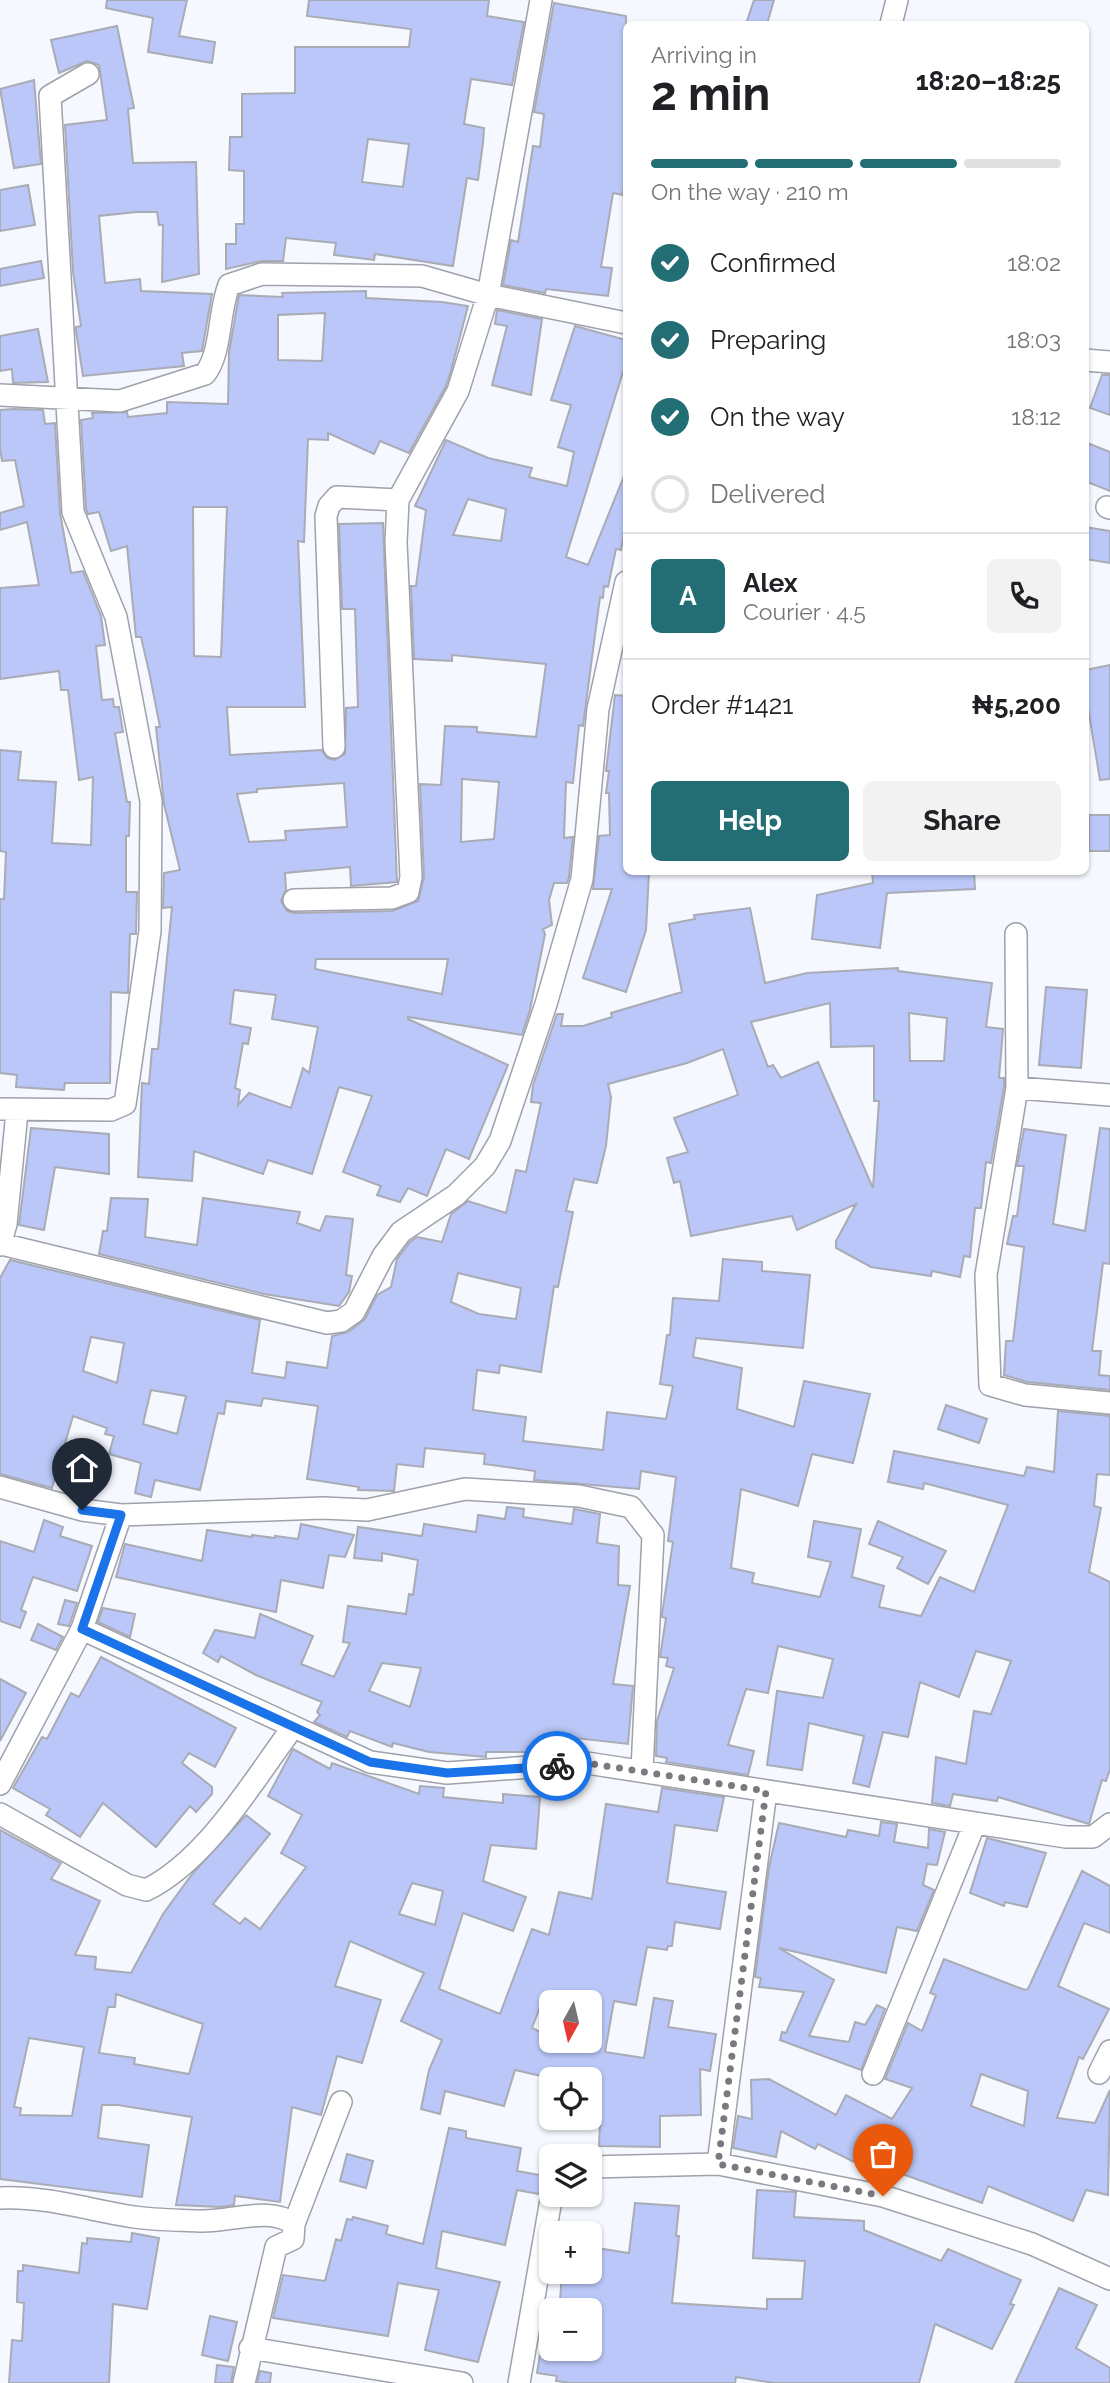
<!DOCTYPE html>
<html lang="en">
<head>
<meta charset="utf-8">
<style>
  body { margin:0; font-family:Raleway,sans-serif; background:#f2f2f2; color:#202124; height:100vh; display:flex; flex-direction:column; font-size:26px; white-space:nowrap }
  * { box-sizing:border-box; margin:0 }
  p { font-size:23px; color:#757577 }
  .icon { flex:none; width:38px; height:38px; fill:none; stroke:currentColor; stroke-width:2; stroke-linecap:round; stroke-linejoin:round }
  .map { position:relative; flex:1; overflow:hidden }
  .details { position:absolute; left:623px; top:21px; width:466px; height:854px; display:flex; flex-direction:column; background:#fff; border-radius:10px; box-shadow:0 2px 5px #0004 }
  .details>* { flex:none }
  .needle { width:46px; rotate:188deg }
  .controls { position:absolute; left:539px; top:1990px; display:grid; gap:14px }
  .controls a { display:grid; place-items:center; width:63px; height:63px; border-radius:10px; background:#fff; box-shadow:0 2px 5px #0004; font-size:35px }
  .pin { position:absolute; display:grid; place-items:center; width:60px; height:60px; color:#fff; margin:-72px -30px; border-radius:50% 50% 50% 0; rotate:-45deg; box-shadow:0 0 7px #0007 }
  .pin .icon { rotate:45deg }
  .courier { position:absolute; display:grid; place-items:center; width:70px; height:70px; margin:-35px; border:5px solid #1a73e8; border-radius:50%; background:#fff; color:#222; box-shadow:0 2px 9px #0007 }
  .head em { font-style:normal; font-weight:700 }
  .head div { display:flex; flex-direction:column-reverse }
  .head { display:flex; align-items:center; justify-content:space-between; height:119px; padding:0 28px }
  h1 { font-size:46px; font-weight:700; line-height:52px }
  .bar { display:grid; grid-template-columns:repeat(4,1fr); gap:10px 7px; align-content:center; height:84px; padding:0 28px }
  .bar i { height:9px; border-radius:5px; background:#e0e0e0 }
  .bar .on { background:#236e74 }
  .bar p { grid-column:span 4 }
  .line { display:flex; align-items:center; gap:18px; padding:0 28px; border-top:2px solid #e0e0e0 }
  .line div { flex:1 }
  .round { display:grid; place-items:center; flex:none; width:74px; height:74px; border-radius:10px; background:#f2f2f2 }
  ol { padding:0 28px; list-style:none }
  li { display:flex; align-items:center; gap:21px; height:77px }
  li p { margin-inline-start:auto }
  li .icon { padding:7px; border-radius:50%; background:#236e74; color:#fff; stroke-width:4 }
  li:last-child { color:#757577 }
  li i { width:38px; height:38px; border:4px solid #e0e0e0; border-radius:50% }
  .primary-button { display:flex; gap:14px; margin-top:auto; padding:14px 28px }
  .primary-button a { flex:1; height:80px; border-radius:10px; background:#236e74; color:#fff; font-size:28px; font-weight:700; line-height:80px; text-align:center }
  .primary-button a+a { background:#f2f2f2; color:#202124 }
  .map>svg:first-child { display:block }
  .building { fill:#bac7f8; stroke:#a9abb5; stroke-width:2; fill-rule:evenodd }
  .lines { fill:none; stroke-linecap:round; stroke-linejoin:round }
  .street-casing { stroke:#9fa1ab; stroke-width:24 }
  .street { stroke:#fff; stroke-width:21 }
  .done { stroke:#797a7f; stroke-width:7; stroke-dasharray:0 12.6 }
  .route { stroke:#1a73e8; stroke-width:9 }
</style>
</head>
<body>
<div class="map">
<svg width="1110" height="2383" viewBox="0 0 1110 2383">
  <rect width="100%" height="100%" fill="#f6f8ff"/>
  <!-- building -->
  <path class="building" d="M107,0H187L179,36L215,42L212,63L148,52L153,18L106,8Z
    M309,0H489L487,16L524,22L512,85L471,79L464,124L484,128L483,143L478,180L467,178L453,266L375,254L374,260L334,255L336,243L286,238L283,261H262L226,269V244H236V224H244V171L229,170L230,137H242V94L295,93V47H409L411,29L307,16ZM368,139L409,144L403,187L362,182Z
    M754,0H774L767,24H746Z
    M554,3L626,16V169L623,195L613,193L601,267L612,268L608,296L546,289L545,293L503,285L511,240L518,242L533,146L540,147L544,114L534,112Z
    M117,26L134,108L128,109L133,163L196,162L199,274L162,282L163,225H159L157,212H136L99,216L105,283L140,279L141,291L212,294L202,351L182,353L184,366L83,376L76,331V327L81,326L73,272L65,125L107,120L99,65L87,61L59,73L51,40Z
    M34,80L41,164L14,168L0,89Z
    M28,185L35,225L0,231V190Z
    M41,261L44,278L0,286V269Z
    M366,291V298L442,302L468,306L451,371L446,386L409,453L380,441L374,454L328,433V440L308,439L304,542L298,541L305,707H227L230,755L322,750L327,758L334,760L345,754L346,708L358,707L355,609H342L339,524L383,523L397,882L351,886L350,867L285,873L286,890L281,901L287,911L294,913L392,911L418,901L424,877L420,784L441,785L445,726L477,727V732L536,737L546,664L452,655V661L414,659L411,586H416L426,510L415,506L446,440L488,458L532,468L529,477L567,486L574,452L558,447L571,405L551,400L575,326L626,340V362L566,557L588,565L626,471V523L621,550L616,549L608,587L604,586L603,598L600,597L583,726L579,725L573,783L566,782L564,838L573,837L569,877L567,883H554L549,900L552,925L543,929L545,934L530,1010L522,1035L408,1017V1019L508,1065L469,1159L446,1149L427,1196L408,1188L400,1202L377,1195L381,1186L343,1172L372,1096L339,1087L312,1174L268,1160L263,1174L194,1151L192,1181L138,1177L142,1083L149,1084L152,1049H158L172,907L163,908L164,873L180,870L164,804L156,727H160L150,676L141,637H136L127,546L111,551L99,512L88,514L86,509L81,420L93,418L92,413L127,412L128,417L167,413V402L228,404L229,352L239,295L283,297L282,293ZM325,313L322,361L278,360V315ZM468,499L506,509L501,541L453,535ZM193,507H227L221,657L194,656ZM462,779L499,782L494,839L461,842ZM344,783L347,827L285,831L286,840L249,842L237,794L257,792V789ZM316,959H448L442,994L315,969ZM234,990L276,995L272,1019L318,1027L309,1073L303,1068L291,1108L249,1093L238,1105L240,1090L235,1088L243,1043L248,1044L251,1028L230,1024Z
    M497,310L542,319L531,395L492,385L507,326L495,324Z
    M38,329L48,382L13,383L12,369L0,371V336Z
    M1102,375H1110V415L1090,408Z
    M13,409L43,410L45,424L55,423L60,513L71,573L83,571L101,616L105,645L96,646L102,700L113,699L114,707H119L123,732L115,733L127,802H130L129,836H126V892H137L136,934H130L128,993L111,992L110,1083H65L64,1090L16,1087L17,1075L0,1073V899H4L6,852L0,851V750L21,752L18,780L56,782L52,843L91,845L93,777L79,780L68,690H61L59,671L0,679V588L39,585L27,522L0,530V513L24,506L15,460L2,461L0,448V410Z
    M1085,442L1110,452V491L1085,481Z
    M1085,527L1110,531V563L1085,559Z
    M1110,665V779L1100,780L1085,690V670Z
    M615,695L626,696V872H649L646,930L626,992L583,978L612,889H593L599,836L610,835L609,793H606L609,771H606Z
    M1089,815H1110V851H1089Z
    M872,872H974L975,889L887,893L880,948L812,939L817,895L873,883Z
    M750,908L765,983L807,973L898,968V971L992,983L986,1027L1003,1029L999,1078H1004V1087L991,1163L986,1162L981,1208H975L970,1257L964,1256L960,1277L932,1271L931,1276L871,1267L836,1248V1241L856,1204L797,1230L792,1216L691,1236L680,1181L674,1183L667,1158L688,1152L674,1118L738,1095L723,1049L687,1063L608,1084L611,1097L606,1146L597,1183L574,1179L566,1211L573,1212L558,1287L554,1286L541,1372L500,1365L499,1373L477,1370L473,1410L526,1417L523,1441L603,1450L607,1412L666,1419L673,1386L660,1384L667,1335H670L673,1298L719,1301L723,1259L762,1262V1271L810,1275L803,1348L696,1338L693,1357L742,1368L737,1409L794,1427L804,1381L870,1394L853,1463L812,1454L798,1506L741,1489L731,1568L754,1573L752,1583L820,1597L831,1562L808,1557L814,1521L861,1529L852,1577L884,1586L879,1607L921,1616L940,1577L974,1592L1008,1505L924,1483L923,1489L888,1482L894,1451L1024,1476L1027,1467L1054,1472L1058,1411L1110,1416V1475L1097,1474L1094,1506L1101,1508L1089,1572L1110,1582V1769L1106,1781L1102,1780L1089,1824L998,1797L997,1801L953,1794L950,1806L932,1803L936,1757L966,1764L974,1711L991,1714L1011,1661L976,1651L959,1697L920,1682L908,1737L883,1732L869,1787L853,1783L864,1736L809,1723L802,1770L767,1765L777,1691L823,1698L833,1659L778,1646L768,1693L746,1689L728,1745L754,1751L748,1775L666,1762L667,1758L656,1756L657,1721L674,1668L666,1666L668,1658L660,1657L666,1618L662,1617V1614L673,1542L668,1541L676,1477L641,1471L639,1489L534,1480L535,1471L484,1464L485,1454L425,1448L423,1467L397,1464L394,1491L358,1490L359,1487L307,1479L318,1406L263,1398L261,1406L226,1401L224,1414L218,1413L200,1490L155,1480L151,1497L135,1493L141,1463L109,1454L114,1436L105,1434L107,1428L73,1416L52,1488L0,1474V1278L10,1260L260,1320L252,1373L285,1378L287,1362L327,1368L332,1336L348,1332L365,1319L377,1295L391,1287L397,1259L410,1242L417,1237L442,1242L451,1214L468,1201L506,1213L516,1170L526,1172L541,1103L531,1102L533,1085L557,1014H563L561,1026H583L612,1017L611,1013L682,992L669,924L695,919L694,915ZM830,1003L831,1047L874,1046V1101H879L873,1188L818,1062L781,1078L773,1065L768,1067L751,1022ZM909,1013L947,1018L944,1061H910ZM458,1273L521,1288L516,1319L479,1314L451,1302ZM91,1337L124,1343L117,1383L83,1371ZM151,1390L186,1396L177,1434L143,1424Z
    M1046,987L1087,990L1081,1068L1039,1065Z
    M31,1128L109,1134V1174L55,1167L44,1230L19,1225Z
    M1100,1128L1110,1129V1264L1103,1263L1092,1351H1101L1099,1375L1110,1376V1390L1027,1382L1004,1375L1006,1341H1013L1024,1247L1007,1244L1013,1216H1017L1024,1166H1017L1024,1129L1066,1135L1053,1224L1085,1231Z
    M111,1198L148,1199L145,1237L197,1245L203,1198L300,1212L297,1223L320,1231L326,1216L353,1219L346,1275L352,1276L349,1292L339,1306L264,1294L99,1254L103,1231H107Z
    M946,1405L987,1419L979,1443L938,1429Z
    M507,1507L524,1509L523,1517L572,1524L574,1509L600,1514L597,1543L619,1546L618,1585L630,1586L613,1684L633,1686L628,1744L567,1737V1743L541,1742V1752H486V1757L429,1752L393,1743L392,1747L350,1731L347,1737L314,1722L320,1715L317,1712L322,1702L256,1675L221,1656L218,1662L203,1653L215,1630L255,1638L260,1614L313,1636L301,1664L334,1677L350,1643L343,1642L348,1606L406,1614L409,1594L413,1595L418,1560L382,1553V1561L354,1558L358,1527L422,1536L424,1524L476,1532L478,1515L505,1519ZM382,1663L421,1668L410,1707L369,1691Z
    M44,1520L63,1527L60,1536L92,1546L77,1591L33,1577L21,1610L26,1612L20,1628L0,1621V1541L34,1552Z
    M878,1521L946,1551L928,1584L897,1568L903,1557L869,1544Z
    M301,1524L354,1535L345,1557L329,1555L323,1588L281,1580L276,1612L116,1577L125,1544L202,1561L207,1530L252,1537V1535L275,1538V1536L298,1539Z
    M65,1600L77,1603L69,1626L58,1624Z
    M103,1608L135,1614L130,1637L98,1622Z
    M38,1624L63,1637L56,1650L31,1640Z
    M101,1657L236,1728L215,1767L189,1753L182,1763L212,1787V1794L196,1812L190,1806L156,1847L103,1803L80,1837L46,1815L50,1809L13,1788L42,1737L47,1739L71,1693L79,1697Z
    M0,1679L26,1693L0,1741Z
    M293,1749L330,1769L332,1763L419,1794L420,1786L444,1788L443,1797L503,1803V1794L540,1797L536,1849L491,1845L483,1881L526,1897L513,1931L463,1913L439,1989L500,2014L532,1929L549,1935L559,1892L592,1899L606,1804L658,1812L662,1788L724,1797L717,1831L675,1825L667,1883L726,1892L720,1929L675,1922L672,1946H668L667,1950L647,1947L636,2005L614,2001L605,2052L644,2058L654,1998L673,2001L668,2027L716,2034L710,2071L700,2069L701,2115L660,2116V2147L599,2146L600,2122L590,2120V2079H554L515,2070L504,2106L445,2091L440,2114L421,2109L429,2070L442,2040L401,2021L424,1973L350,1941L335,1986L381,2000L362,2063L337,2056L321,2115L292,2107L280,2202L235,2196L234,2205L221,2207L176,2205L192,2117L118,2105H102L98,2138L149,2145L142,2197L0,2179V1830L61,1863L51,1879L100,1901L75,1955L96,1957L95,1969L131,1973L163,1914L193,1873L246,1815L270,1834L213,1904L240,1924L245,1918L260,1929L306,1867L281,1853L302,1815L268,1796ZM412,1883L443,1891L435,1925L399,1914ZM116,1994L203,2024L189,2074L134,2064L135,2058L99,2053L108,2007H115ZM542,2002H590V2046L551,2040V2037L532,2028ZM29,2038L84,2047L72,2116L20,2115L21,2108L14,2107Z
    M576,1778L574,1795L548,1792L550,1779Z
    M881,1822L897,1824L894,1842L928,1848L929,1829L945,1832L937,1865L927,1864L923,1885L934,1890L917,1931L897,1927L886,1973L779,1948L834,1980L809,2036L849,2042L855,2022L865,2025L877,2005L885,2009L861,2070L780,2040L782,2032L786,2033L804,1992L759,1987L761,1978L755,1977L769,1867L779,1823L846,1837L848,1830L879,1836Z
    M987,1838L1046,1853L1027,1907L1005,1902L1004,1906L970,1893Z
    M1082,1871L1110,1886V1933L1084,1923L1058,1986L1109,2009L1083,2059L1079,2057L1057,2118L1095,2123L1110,2090L1108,2195L1086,2190L1073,2221L988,2186L982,2203L897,2172L860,2149L854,2162L818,2144L815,2149L781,2131L776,2157L733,2148L738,2116L752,2119L751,2080L769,2079L836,2115L846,2095L892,2119L912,2088L885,2079L908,2023L922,2031L936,1995L930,1993L944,1959L1025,1990L1028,1989ZM981,2074L1028,2091L1024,2126L971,2106Z
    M449,2128L466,2131V2138L521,2148L517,2171L551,2177V2181L542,2185L539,2194L517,2190L505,2245L442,2231L436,2268L500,2282L478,2362L425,2350L439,2290L398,2283L388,2336L273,2318L283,2275L325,2281L336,2239L341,2241L347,2219L352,2220L353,2217L388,2226L386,2234L423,2244Z
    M347,2154L373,2161L366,2188L340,2181Z
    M757,2190L796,2192L794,2217L864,2221V2230L941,2261L948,2249L1021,2280L1010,2304L1014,2305L992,2349L935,2324L919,2383H774L736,2377L735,2383H571L556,2381L557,2376L537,2373L541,2348H590V2304L560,2301L562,2272H590V2247L629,2253L635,2203L679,2206L676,2236H679L672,2303L767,2309V2299H802L805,2261L753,2258Z
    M132,2233L159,2238L147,2309L113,2304L109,2383H9L12,2340L22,2341L24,2303L17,2302L18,2271H23V2265L79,2273L82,2243L87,2244V2238L131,2242Z
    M1059,2288L1097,2305L1076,2348L1110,2368V2383H1015Z
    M210,2316L237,2322L228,2361L202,2355Z
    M217,2365L234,2367L231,2383H215Z
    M260,2371L271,2373L270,2383H257Z"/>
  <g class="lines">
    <!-- street casing -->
    <g class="street-casing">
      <path id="street" d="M891,24L897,0
        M1085,360L1110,362
        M0,395L120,401L205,374C222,352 218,313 229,285L262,274L422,276L488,295L626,323
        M1107,507L1110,508
        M334,747L326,516L329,506L337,497L398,500L458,391L488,295L541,0
        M294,900L392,898L408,892L411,877L396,542L398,500
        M1016,934L1017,1088L986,1275L990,1385L1025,1395L1110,1403
        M1017,1088L1110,1095
        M0,1109L111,1110L125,1104L150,931L151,801L116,617L73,512L50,96L88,74
        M1,1244L327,1323L341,1321L354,1312L383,1256L401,1232L456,1195L485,1166L500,1141L546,1004L582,879L598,709L626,582
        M0,1245L6,1224L17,1112
        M0,1487L82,1510L121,1515L323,1508L367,1510L465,1489L579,1496L631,1507L653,1535L642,1770
        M82,1629L370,1762L447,1773L587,1763L1066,1837H1093L1110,1824
        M0,1784L82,1629L121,1515
        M0,1814L127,1885L146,1890C207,1860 253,1781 293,1727
        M1099,2073L1110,2051
        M873,2074L975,1823
        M718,2164L766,1791
        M590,2167L718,2164L883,2196L1032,2244L1110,2279
        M0,2198C46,2196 89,2210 134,2217C155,2220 177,2220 199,2221C229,2223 268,2205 294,2224
        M250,2348L462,2383
        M244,2383L276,2247L293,2239L294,2224L341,2102
        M519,2383L552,2194"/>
    </g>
    <!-- street -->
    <use href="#street" class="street"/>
  </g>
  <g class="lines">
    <!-- done -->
    <path class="done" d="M557,1766L587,1763L766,1791L718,2164L883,2196"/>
    <!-- route -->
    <path class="route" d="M82,1510L121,1515L82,1629L370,1762L447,1773L557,1766"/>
  </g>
</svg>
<div class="controls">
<a><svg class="needle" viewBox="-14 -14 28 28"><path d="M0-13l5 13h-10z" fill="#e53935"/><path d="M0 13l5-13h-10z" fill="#757577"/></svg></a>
<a><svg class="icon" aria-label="locate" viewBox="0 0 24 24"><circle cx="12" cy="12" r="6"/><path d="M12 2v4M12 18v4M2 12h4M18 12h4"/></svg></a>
<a><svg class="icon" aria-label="layers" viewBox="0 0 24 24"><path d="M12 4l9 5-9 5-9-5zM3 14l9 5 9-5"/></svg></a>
<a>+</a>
<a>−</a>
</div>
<div class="pin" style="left:883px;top:2196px;background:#ea580c"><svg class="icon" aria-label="bag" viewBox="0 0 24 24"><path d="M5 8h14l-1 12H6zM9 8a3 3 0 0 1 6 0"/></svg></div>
<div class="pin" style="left:82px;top:1510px;background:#1f2937"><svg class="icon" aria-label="home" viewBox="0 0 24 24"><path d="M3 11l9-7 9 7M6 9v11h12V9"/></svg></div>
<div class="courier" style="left:557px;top:1766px"><svg class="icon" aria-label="bike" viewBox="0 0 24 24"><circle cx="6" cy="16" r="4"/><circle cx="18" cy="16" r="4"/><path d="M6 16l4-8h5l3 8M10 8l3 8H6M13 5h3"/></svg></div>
<section class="details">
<div class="head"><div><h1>2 min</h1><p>Arriving in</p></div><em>18:20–18:25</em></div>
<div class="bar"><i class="on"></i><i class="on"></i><i class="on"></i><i></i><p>On the way · 210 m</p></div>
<ol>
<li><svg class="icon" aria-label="check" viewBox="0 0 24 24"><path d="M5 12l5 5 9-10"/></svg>Confirmed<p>18:02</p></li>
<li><svg class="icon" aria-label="check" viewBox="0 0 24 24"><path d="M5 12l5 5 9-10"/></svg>Preparing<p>18:03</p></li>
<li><svg class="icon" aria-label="check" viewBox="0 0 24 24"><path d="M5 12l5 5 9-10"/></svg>On the way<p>18:12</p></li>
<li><i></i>Delivered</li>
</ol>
<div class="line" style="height:126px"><b class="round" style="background:#236e74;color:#fff">A</b><div><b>Alex</b><p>Courier · 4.5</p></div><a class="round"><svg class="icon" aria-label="phone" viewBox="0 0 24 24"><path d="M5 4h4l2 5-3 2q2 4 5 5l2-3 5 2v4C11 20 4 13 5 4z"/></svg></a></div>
<div class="line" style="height:91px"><div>Order #1421</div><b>₦5,200</b></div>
<div class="primary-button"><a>Help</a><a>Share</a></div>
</section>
</div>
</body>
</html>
